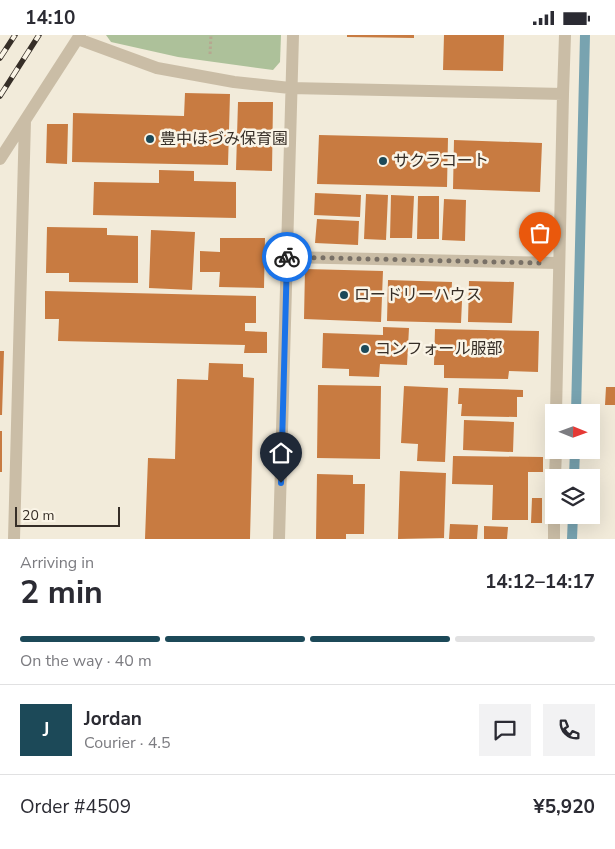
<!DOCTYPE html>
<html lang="en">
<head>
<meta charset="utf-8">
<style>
  body { margin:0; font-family:"Nunito Sans","Noto Sans JP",sans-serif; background:#f2f2f3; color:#2b2b33; height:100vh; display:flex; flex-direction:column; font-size:19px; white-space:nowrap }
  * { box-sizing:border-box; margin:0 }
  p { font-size:16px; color:#7c7c81 }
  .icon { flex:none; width:28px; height:28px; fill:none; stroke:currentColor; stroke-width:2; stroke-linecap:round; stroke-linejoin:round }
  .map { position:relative; height:504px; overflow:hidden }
  .drawer { display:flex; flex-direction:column; background:#fff; flex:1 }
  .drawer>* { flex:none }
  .needle { width:32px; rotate:91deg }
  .fabs { position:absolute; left:545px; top:369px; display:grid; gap:10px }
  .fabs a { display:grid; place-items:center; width:55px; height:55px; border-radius:0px; background:#fff; box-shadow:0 5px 20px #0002; font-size:25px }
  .scale { position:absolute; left:15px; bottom:12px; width:105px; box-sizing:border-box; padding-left:5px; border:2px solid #362e27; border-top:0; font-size:14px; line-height:18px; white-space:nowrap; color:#362e27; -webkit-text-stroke:4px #faf4e6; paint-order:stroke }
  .pin { position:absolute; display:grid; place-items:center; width:42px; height:42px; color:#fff; margin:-51px -21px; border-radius:50% 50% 50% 0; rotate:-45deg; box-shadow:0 0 5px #0007 }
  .pin .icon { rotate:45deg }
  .courier { position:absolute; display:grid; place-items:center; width:50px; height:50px; margin:-25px; border:4px solid #1a73e8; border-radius:50%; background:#fff; color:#222; box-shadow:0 1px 6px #0007 }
  .overview em { font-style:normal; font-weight:700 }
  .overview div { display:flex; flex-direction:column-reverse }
  .overview { display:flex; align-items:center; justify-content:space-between; height:85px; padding:0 20px }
  h1 { font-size:32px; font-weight:700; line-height:38px }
  .bar { display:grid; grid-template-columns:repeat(4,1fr); gap:8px 5px; align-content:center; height:60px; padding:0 20px }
  .bar i { height:6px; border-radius:4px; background:#e1e1e2 }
  .bar .selected { background:#1c4958 }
  .bar p { grid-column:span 4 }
  .line { display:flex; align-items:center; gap:12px; padding:0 20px; border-top:1px solid #e1e1e2 }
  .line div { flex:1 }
  .round { display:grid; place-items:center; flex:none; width:52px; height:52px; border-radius:0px; background:#f2f2f3 }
  .status { display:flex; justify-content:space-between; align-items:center; height:35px; padding:0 25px; background:#fff; direction:ltr }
  .status svg { height:14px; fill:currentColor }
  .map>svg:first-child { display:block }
  .green { fill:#adc19a }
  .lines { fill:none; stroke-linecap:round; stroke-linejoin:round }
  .stream { stroke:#78a3b0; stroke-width:10 }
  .building { fill:#c87b41 }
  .path { stroke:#b6a790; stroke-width:3; stroke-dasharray:2.5 2.5; stroke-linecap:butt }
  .service { stroke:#cabda6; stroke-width:12 }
  .minor { stroke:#cabda6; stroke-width:12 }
  .rail-casing { stroke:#362e27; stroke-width:5.5 }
  .rail { stroke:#faf4e6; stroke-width:4; stroke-dasharray:11; stroke-linecap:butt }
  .done { stroke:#787066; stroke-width:5; stroke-dasharray:0 9 }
  .route { stroke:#1a73e8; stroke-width:6 }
  .poi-dot { fill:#1c4958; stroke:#faf4e6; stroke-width:2 }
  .labels { text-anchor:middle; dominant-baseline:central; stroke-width:5; stroke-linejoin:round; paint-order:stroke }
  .poi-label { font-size:16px; fill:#362e27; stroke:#faf4e6; text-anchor:start }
</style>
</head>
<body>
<div class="status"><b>14:10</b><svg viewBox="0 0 49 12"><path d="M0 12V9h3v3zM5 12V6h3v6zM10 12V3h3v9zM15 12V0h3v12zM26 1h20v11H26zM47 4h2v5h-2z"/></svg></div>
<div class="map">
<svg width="615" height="504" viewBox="0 0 615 504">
  <rect width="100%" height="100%" fill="#f2ebda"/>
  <!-- green -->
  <path class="green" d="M106,0H281L280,27L273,35L178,22L111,7Z"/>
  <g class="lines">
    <!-- stream -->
    <path class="stream" d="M576,378L585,0
      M574,442L575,415
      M572,504L573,480"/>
  </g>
  <!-- building -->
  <path class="building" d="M347,0H414V3L347,2Z
    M444,0H504L503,36L443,35Z
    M185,58L230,59L228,130L72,127L73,78L184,81Z
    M238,67H273L272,136L236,135Z
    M47,89H68L67,129L46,128Z
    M319,100L448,103L447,152L317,149Z
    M454,105L542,108L540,157L453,154Z
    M159,135L194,136V146L236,147V183L93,180L94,147L159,148Z
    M315,158L361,160L360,182L314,180Z
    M366,159L388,160L386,205L364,204Z
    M391,160L414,161L412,203H390Z
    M418,161H439V204H417Z
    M444,164L466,165L465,206L442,205Z
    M317,184L359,186L358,210L315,208Z
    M47,192L107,193V200L138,201V248L69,247V238H46Z
    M151,195L195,197L192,255L149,253Z
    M220,203H265L264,253L219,252L220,237H200V216L220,217Z
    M305,234L383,236L381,287L304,284Z
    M388,245L452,247L451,265L462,266L461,288L387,286Z
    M469,246L514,247L512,288L468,287Z
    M45,256L256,261V288H245V296L267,297V318H244L245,310L58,306L59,284H45Z
    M383,292L409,293L407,330L380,329L379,342L349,341V334L322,333L323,298L383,300Z
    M435,294L539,296L538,337L509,336L508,344L444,343V330H434Z
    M0,316H4L2,380H0Z
    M209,328L243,329V342L254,343L250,504H145L148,423L175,424L177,344L208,345Z
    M318,350L381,351L380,424L317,423Z
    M404,351L448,353L445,427L417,426L418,409L401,408Z
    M606,352H615V370H605Z
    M459,353L523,355V362H517V382L461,381L462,369H458Z
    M464,385L514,387L513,417L463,415Z
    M0,396H2V437H0Z
    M453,421L543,422V437H528V485H492L493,450L452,449Z
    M400,436L446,438L444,503L398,504Z
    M317,439L353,440V449H365L364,499H346V504H316Z
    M532,463H542V488H531Z
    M450,489L478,490L477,504H449Z
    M484,491L508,492L507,504H484Z"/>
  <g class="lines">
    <!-- path -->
    <path class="path" d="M210,19L211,0"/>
    <!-- service -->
    <path class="service" d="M286,222L559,228"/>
    <!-- minor -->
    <path class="minor" d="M78,4L157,33L234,47L290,53L563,59
      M0,124L80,0
      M556,378L563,59L565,0
      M555,442L556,415
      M14,504L25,85
      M279,504L293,0
      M554,504V480"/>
    <!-- rail casing -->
    <g class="rail-casing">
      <path id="rail" d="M0,23L15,0
        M0,61L39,0"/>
    </g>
    <!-- rail -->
    <use href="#rail" class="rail"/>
  </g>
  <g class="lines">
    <!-- done -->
    <path class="done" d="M287,222L540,228"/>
    <!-- route -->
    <path class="route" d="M281,448L287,222"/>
  </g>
  <!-- markers -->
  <g class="poi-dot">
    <circle cx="150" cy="104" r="5"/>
    <circle cx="383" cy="126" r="5"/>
    <circle cx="344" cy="260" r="5"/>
    <circle cx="365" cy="314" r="5"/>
  </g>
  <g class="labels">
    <!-- poi labels -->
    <g class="poi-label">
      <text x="160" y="104">豊中ほづみ保育園</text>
      <text x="393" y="126">サクラコート</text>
      <text x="354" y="260">ロードリーハウス</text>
      <text x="375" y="314">コンフォール服部</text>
    </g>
  </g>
</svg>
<div class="fabs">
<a><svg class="needle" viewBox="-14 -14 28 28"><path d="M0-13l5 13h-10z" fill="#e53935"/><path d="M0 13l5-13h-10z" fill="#7c7c81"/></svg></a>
<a><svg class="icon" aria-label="layers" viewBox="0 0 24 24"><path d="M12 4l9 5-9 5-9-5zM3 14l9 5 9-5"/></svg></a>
</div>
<div class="scale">20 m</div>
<div class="pin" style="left:540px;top:228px;background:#ea580c"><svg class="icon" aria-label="bag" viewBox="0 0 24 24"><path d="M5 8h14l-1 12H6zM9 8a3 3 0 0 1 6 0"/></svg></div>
<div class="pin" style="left:281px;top:448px;background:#1f2937"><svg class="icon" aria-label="home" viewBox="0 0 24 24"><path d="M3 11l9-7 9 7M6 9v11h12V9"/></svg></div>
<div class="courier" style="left:287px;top:222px"><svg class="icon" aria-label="bike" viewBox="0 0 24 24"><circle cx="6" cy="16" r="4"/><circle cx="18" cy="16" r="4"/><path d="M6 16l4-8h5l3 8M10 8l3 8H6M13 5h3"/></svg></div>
</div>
<section class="drawer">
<div class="overview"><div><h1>2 min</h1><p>Arriving in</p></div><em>14:12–14:17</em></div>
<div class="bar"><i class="selected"></i><i class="selected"></i><i class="selected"></i><i></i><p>On the way · 40 m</p></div>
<div class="line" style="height:90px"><b class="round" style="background:#1c4958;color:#fff">J</b><div><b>Jordan</b><p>Courier · 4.5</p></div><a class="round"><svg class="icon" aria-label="chat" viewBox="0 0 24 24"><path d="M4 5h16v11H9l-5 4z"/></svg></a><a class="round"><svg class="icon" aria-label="phone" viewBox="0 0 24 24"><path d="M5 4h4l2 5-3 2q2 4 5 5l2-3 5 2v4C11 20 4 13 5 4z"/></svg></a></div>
<div class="line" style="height:65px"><div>Order #4509</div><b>¥5,920</b></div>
</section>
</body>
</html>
